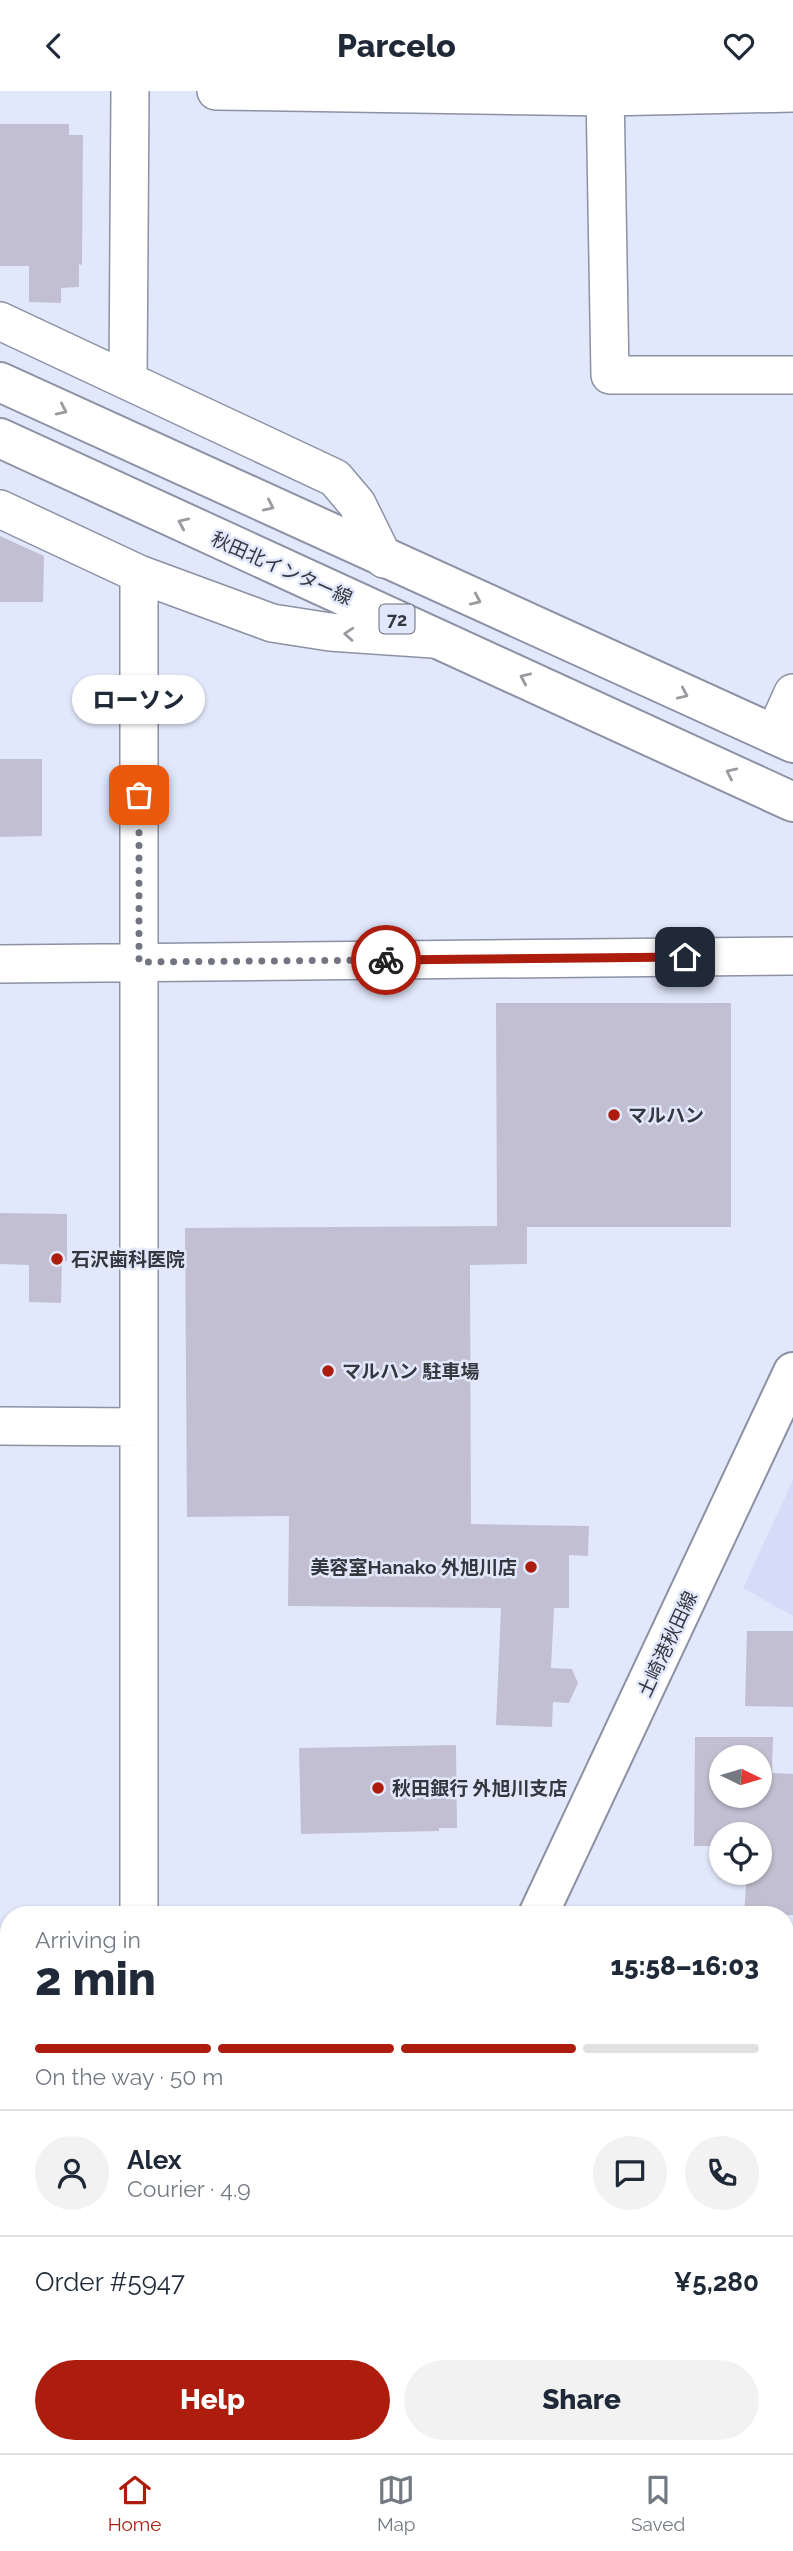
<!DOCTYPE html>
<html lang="en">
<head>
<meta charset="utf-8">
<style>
  body { margin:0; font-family:Raleway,"Noto Sans JP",sans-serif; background:#f2f2f3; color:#1f2937; height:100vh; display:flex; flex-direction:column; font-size:26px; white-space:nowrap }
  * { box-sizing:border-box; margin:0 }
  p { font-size:23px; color:#747a83 }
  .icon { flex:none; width:38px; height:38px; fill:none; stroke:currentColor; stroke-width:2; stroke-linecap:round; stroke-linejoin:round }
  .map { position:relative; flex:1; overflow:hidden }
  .drawer { position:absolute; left:0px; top:1815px; width:794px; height:548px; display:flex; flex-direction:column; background:#fff; border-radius:28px 28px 0 0; box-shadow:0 2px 5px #0004 }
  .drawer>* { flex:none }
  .needle { width:46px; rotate:95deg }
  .tools { position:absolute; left:709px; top:1654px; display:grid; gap:14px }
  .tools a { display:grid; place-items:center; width:63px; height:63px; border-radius:50%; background:#fff; box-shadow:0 2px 5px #0004; font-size:35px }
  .pin { position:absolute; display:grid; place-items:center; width:60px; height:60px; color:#fff; margin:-30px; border-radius:14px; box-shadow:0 4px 10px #0006 }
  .courier { position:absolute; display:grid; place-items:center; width:70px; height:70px; margin:-35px; border:5px solid #ac1d0e; border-radius:50%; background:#fff; color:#222; box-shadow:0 2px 9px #0007 }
  .bubble { position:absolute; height:49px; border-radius:24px; background:#fff; box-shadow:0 2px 5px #0004; font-size:23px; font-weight:800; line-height:49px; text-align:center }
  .overview em { font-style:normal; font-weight:800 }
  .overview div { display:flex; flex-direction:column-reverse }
  .overview { display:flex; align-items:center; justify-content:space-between; height:119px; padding:0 35px }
  h1 { font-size:46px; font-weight:800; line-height:52px }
  .bar { display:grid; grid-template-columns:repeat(4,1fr); gap:10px 7px; align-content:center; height:84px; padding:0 35px }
  .bar i { height:9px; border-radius:5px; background:#e0e1e3 }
  .bar .current { background:#ac1d0e }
  .bar p { grid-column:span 4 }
  .line { display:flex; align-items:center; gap:18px; padding:0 35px; border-top:2px solid #e0e1e3 }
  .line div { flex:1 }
  .round { display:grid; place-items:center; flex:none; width:74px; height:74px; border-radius:37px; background:#f2f2f3 }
  .primary-button { display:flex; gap:14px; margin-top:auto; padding:14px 35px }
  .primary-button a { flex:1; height:80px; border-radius:42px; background:#ac1d0e; color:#fff; font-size:28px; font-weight:800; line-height:80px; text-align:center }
  .primary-button a+a { background:#f2f2f3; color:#1f2937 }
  header { display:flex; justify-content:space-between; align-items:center; height:91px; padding:0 35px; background:#fff; font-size:32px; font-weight:800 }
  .dock { display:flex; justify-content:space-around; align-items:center; height:98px; border-top:2px solid #e0e1e3; background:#fff; font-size:19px; color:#747a83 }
  .dock a { display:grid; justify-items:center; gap:4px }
  .dock .current { color:#ac1d0e }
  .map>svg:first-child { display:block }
  .built { fill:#d5dcf7 }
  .building { fill:#c3bfd2; fill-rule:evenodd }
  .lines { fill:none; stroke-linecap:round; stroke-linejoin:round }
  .minor-casing { stroke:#8c91a3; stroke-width:40 }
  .major-casing { stroke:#8c91a3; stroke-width:42 }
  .minor { stroke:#fff; stroke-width:37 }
  .major { stroke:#fff; stroke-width:38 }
  .oneway { stroke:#9a9b9f }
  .done { stroke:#727581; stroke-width:7; stroke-dasharray:0 12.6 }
  .route { stroke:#ac1d0e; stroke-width:9 }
  .poi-dot { fill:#ac1d0e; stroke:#e2e8fb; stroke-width:2.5 }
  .labels { text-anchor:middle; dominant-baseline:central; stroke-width:5; stroke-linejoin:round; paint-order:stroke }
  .shield { fill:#e2e8fb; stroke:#696c77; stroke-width:2 }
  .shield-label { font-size:18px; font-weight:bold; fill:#35373f }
  .street-label { font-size:19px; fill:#35373f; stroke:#e2e8fb }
  .poi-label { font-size:19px; font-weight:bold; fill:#35373f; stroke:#e2e8fb; text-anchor:start }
</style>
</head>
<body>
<header><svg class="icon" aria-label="back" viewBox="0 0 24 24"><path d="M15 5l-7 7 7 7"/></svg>Parcelo<svg class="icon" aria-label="heart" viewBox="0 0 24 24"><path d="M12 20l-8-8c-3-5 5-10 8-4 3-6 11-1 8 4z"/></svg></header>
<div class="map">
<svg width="793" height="2362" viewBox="0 0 793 2362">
  <rect width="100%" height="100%" fill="#e2e8fb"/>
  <!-- built -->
  <path class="built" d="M793,1389V1525L743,1497Z
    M786,2208H793V2362H486V2354H786Z"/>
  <!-- building -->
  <path class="building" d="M0,33H69V44H83L82,174L79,173V196L61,197V212L29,211V175H0Z
    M0,445L44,465L43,511H0Z
    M0,668H42V745L0,746Z
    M496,912H731V1136H527V1173L470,1174L471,1433L589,1435L588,1465L569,1464V1517H554L551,1577L572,1578L578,1592L569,1612L553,1611L552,1636L496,1634L501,1517L288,1515L289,1425L187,1426L185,1137L497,1135Z
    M0,1122L67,1123V1170H62L61,1212L29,1211V1174L0,1173Z
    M747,1540H793V1616L745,1615Z
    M695,1646H773L772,1682L793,1683V1824H744L747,1782H760V1743H721V1755H694ZM721,1666H760V1704H721Z
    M456,1654L457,1737H439V1740L301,1743L299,1657Z"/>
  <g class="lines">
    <!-- minor casing -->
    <g class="minor-casing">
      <path id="minor" d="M216,0L606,6L793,2
        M605,0L610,284H793
        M0,230L335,387L357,413L384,468
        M128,289L130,0
        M0,418L139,483L272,532L330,541L433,548
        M774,644L793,602
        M0,873L793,865
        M0,1335L139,1336
        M139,1824V483
        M786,2193H793
        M149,2354V2362"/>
    </g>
    <!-- major casing -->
    <g class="major-casing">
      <path id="major" d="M0,291L793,652
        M0,347L793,711
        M538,1824L793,1281
        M282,2362L286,2354"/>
    </g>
    <!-- minor -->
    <use href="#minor" class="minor"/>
    <!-- major -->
    <use href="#major" class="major"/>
  </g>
  <!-- one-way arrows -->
  <defs><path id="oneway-chevron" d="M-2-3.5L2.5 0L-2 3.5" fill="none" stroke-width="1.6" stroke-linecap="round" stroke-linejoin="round" transform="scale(1.75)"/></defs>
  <g class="oneway">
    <use href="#oneway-chevron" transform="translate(62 319) rotate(25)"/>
    <use href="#oneway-chevron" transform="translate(269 415) rotate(25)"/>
    <use href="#oneway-chevron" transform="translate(183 432) rotate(-156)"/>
    <use href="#oneway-chevron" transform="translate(476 509) rotate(24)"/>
    <use href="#oneway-chevron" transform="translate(349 543) rotate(-176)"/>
    <use href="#oneway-chevron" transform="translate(525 587) rotate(-156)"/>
    <use href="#oneway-chevron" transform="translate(683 603) rotate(24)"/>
    <use href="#oneway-chevron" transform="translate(731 682) rotate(-155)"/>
  </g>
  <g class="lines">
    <!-- done -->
    <path class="done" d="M139,704V871L386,869"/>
    <!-- route -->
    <path class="route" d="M386,869L685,866"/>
  </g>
  <!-- markers -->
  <g class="poi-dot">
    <circle cx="614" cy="1024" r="7"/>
    <circle cx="57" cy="1168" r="7"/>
    <circle cx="328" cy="1280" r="7"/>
    <circle cx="531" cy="1476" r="7"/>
    <circle cx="378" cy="1697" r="7"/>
  </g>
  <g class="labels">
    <!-- shield labels -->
    <rect class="shield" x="379.5" y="513.5" width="35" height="29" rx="5"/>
    <g class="shield-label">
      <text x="397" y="528">72</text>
    </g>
    <!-- street labels -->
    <g class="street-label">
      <text transform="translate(282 477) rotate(24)">秋田北インター線</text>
      <text transform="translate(667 1553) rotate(-65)">土崎港秋田線</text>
    </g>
    <!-- poi labels -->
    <g class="poi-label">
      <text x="628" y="1024">マルハン</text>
      <text x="71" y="1168">石沢歯科医院</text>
      <text x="342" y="1280">マルハン 駐車場</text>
      <text x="517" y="1476" text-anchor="end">美容室Hanako 外旭川店</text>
      <text x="392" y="1697">秋田銀行 外旭川支店</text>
    </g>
  </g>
</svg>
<div class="tools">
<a><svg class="needle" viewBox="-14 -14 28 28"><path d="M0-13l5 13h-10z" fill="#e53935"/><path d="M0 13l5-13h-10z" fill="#747a83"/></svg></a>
<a><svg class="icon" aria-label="locate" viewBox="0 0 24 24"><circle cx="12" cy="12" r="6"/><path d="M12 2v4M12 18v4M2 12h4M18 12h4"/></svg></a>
</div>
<div class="pin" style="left:139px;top:704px;background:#ea580c"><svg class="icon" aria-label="bag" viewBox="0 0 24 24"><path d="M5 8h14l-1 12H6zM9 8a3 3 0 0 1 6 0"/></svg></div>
<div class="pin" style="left:685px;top:866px;background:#1f2937"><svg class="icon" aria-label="home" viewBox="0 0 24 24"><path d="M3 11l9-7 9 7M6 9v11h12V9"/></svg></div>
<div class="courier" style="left:386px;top:869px"><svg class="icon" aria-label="bike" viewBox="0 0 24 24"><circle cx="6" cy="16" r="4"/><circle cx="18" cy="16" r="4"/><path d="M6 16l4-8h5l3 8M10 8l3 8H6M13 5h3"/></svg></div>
<div class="bubble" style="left:72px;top:584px;width:133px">ローソン</div>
<section class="drawer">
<div class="overview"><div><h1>2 min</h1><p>Arriving in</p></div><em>15:58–16:03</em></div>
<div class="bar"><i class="current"></i><i class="current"></i><i class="current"></i><i></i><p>On the way · 50 m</p></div>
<div class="line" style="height:126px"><a class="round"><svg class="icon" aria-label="person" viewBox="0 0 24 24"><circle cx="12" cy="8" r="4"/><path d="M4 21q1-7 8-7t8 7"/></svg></a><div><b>Alex</b><p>Courier · 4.9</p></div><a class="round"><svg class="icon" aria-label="chat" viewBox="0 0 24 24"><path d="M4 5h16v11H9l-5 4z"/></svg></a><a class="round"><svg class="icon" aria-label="phone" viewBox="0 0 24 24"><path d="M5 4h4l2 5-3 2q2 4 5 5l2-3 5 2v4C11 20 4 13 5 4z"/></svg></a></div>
<div class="line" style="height:91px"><div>Order #5947</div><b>¥5,280</b></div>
<div class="primary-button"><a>Help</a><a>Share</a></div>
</section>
</div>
<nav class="dock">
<a class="current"><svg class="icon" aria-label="home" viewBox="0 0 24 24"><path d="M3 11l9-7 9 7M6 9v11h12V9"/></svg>Home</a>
<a><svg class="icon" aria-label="map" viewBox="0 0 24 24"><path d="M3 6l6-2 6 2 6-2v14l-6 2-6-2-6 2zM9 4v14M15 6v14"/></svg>Map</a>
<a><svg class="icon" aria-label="saved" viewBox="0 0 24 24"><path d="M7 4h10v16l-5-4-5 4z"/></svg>Saved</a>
</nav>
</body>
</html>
